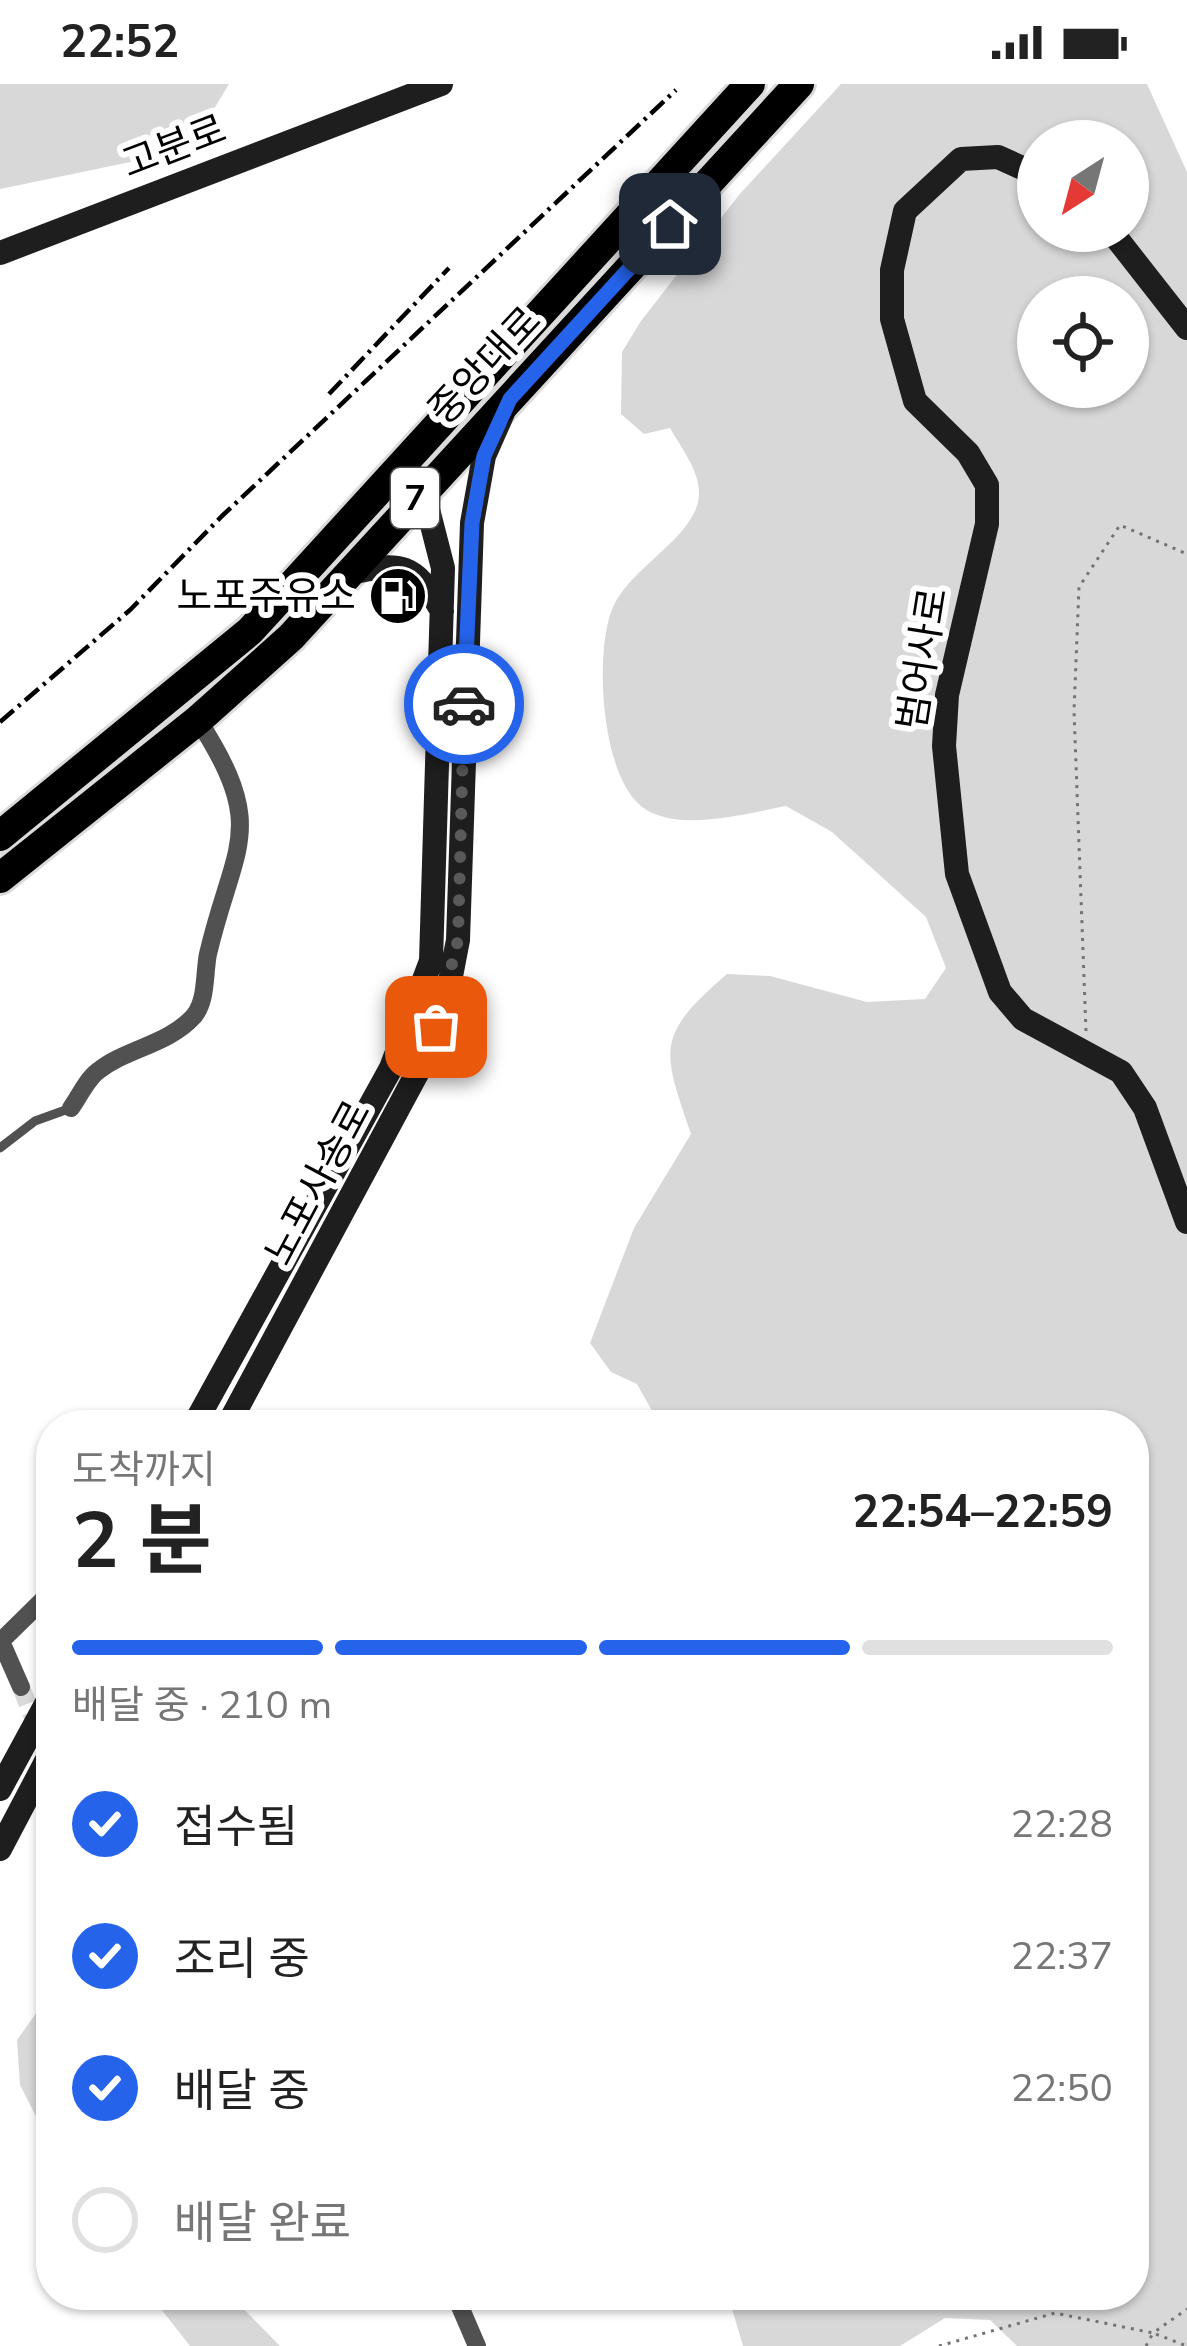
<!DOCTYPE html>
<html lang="ko">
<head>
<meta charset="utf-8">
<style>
  body { margin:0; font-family:"Nunito Sans","Noto Sans KR",sans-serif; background:#f6f6f6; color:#222; height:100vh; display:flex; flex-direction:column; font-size:45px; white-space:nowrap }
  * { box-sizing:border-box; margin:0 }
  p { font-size:39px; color:#767676 }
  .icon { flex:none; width:66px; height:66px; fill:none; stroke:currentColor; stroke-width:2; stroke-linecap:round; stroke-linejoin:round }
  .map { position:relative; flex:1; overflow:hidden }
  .sheet { position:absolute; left:36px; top:1326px; width:1113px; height:900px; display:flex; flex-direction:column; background:#fff; border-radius:48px; box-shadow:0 3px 9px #0004 }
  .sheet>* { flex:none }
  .needle { width:78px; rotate:216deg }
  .fabs { position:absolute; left:1017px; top:36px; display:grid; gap:24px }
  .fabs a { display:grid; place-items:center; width:132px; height:132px; border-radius:50%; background:#fff; box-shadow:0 3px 9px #0004; font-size:60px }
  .pin { position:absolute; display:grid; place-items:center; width:102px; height:102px; color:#fff; margin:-51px; border-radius:24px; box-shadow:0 6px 18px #0006 }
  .courier { position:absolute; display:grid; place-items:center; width:120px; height:120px; margin:-60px; border:9px solid #2563eb; border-radius:50%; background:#fff; color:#222; box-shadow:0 3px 15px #0007 }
  .overview em { font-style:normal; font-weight:700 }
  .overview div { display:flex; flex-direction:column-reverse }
  .overview { display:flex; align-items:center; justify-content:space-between; height:204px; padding:0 36px }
  h1 { font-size:78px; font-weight:700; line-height:90px }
  .bar { display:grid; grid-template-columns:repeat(4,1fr); gap:18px 12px; align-content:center; height:144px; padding:0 36px }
  .bar i { height:15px; border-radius:9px; background:#e0e0e0 }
  .bar .selected { background:#2563eb }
  .bar p { grid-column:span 4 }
  ol { padding:0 36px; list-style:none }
  li { display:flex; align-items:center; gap:36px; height:132px }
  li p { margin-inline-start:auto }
  li .icon { padding:12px; border-radius:50%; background:#2563eb; color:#fff; stroke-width:4 }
  li:last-child { color:#767676 }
  li i { width:66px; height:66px; border:6px solid #e0e0e0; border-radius:50% }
  .status { display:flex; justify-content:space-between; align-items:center; height:84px; padding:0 60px; background:#fff; direction:ltr }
  .status svg { height:33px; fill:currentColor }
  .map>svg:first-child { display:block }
  .green { fill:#d8d8d8; fill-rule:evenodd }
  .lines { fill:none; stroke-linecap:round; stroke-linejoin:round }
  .street-tunnel { stroke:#d9d9d9; stroke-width:18; stroke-dasharray:18 9; stroke-linecap:butt }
  .primary-casing { stroke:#dbdbdb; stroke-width:36 }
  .path { stroke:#737373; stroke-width:3; stroke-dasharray:3 6; stroke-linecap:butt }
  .lane { stroke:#515151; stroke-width:9 }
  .street { stroke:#515151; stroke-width:18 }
  .secondary { stroke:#1e1e1e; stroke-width:24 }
  .primary { stroke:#000; stroke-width:30 }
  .rail { stroke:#000; stroke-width:4.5; stroke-dasharray:18 6 3 6; stroke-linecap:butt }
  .done { stroke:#595959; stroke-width:12; stroke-dasharray:0 21.6 }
  .route { stroke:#2563eb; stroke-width:15 }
  .labels { text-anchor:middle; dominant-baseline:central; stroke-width:12; stroke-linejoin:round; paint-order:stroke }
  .shield { fill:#fff; stroke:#4c4c4c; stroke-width:3 }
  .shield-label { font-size:36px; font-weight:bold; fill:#000 }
  .street-label { font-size:39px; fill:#000; stroke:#fff }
  .poi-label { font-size:39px; fill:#000; stroke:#fff; text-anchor:end }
</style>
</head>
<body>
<div class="status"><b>22:52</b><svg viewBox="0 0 49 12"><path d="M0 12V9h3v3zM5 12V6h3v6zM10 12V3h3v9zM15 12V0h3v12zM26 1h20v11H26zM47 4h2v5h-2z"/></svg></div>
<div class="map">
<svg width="1187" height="2262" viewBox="0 0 1187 2262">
  <rect width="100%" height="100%" fill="#fff"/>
  <!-- green -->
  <path class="green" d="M0,0H229L203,43L145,75L0,105Z
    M841,0H1147L1187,88V2262H1017L990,2236L945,2234L900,2262H743L728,2211H1134V2065L1149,2030L1143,1941L1134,1932V1341H660L637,1300L611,1288L590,1259L634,1144L691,1050C662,965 655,952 727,890L770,892L867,918L925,915L946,884L926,833L832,748L786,722C748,729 675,750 641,722C601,689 595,573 611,528C625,489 676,465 694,429C710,399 684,369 670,344L644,350L621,330L622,268L641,237L739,111ZM1038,57H1128V147H1038ZM1038,213H1128V303H1038Z
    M51,1908V2062L20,2001L17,1956Z
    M150,2211H230L280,2262H190Z"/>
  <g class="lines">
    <!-- street-tunnel -->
    <path class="street-tunnel" d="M21,1603L51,1679"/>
    <!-- primary casing -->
    <g class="primary-casing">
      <path id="primary" d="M0,752L250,547L750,0
        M0,794L198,636L291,553L799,0"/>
    </g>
    <!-- path -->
    <path class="path" d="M1086,947L1074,627L1079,503L1120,441L1187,470
      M939,2262L1055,2229L1153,2249L1187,2225
      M1146,2262L1153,2249L1187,2262"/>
    <!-- lane -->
    <path class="lane" d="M0,1064L35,1037L71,1024"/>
    <!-- street -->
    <path class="street" d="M71,1024C79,1013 87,995 98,987C127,964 168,961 194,932C207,916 204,890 208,870C234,759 269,746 198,636
      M0,1555L21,1603
      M1,1557L51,1508
      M455,2211L477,2262"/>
    <!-- secondary -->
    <path class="secondary" d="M1038,91L998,73L961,75L905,127L892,186V235L915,317L968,369L987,401V440L947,611L944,662L957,790L1000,908L1023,935L1121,988L1145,1024L1187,1138
      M1111,147L1187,244
      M0,169L441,0
      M347,490C401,477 414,479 442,527
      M194,1341L391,984L431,877L443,484L423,406L404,379
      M228,1341L429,967L446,918L458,856L472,439L484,372L503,329
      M0,1705L51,1611
      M0,1765L51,1668"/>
    <!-- primary -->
    <use href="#primary" class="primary"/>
    <!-- rail -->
    <path class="rail" d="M329,310L449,184
      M0,638L130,526L222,432L676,6"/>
  </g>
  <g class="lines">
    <!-- done -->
    <path class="done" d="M436,943L458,856L464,620"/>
    <!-- route -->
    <path class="route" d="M464,620L472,439L484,372L510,315L670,140"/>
  </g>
  <!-- icons -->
  <defs>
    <g id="fuel-disc" transform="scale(3)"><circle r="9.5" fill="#000" stroke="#fff"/><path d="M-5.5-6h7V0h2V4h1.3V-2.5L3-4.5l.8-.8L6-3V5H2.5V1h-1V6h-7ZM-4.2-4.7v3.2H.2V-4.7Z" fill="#fff"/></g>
  </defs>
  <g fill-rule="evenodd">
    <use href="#fuel-disc" x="398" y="512"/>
  </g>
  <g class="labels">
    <!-- shield labels -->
    <rect class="shield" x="391" y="384" width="48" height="60" rx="9"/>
    <g class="shield-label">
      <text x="415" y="414">7</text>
    </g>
    <!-- street labels -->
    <g class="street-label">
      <text transform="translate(174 63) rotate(-21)">고분로</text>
      <text transform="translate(485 282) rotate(-47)">중앙대로</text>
      <text transform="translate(923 575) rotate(-81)">범어사로</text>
      <text transform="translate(318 1099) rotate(-62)">노포사송로</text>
    </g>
    <!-- poi labels -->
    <g class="poi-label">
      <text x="356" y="512">노포주유소</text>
    </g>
  </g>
</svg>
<div class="fabs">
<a><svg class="needle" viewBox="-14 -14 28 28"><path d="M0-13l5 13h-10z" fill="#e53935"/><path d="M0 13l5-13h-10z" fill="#767676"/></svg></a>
<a><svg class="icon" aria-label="locate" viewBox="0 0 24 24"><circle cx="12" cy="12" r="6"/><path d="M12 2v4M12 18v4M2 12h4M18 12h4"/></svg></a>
</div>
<div class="pin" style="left:436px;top:943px;background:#ea580c"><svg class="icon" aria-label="bag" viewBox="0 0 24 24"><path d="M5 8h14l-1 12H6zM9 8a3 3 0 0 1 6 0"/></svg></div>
<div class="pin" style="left:670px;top:140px;background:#1f2937"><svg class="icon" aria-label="home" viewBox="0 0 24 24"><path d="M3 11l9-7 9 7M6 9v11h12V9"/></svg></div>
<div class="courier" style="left:464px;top:620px"><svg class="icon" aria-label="car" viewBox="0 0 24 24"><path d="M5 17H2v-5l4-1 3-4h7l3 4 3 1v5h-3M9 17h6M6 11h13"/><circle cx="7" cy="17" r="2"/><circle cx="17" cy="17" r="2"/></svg></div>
<section class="sheet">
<div class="overview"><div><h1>2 분</h1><p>도착까지</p></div><em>22:54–22:59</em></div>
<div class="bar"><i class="selected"></i><i class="selected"></i><i class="selected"></i><i></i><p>배달 중 · 210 m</p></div>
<ol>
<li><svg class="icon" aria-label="check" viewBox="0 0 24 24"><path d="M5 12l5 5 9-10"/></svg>접수됨<p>22:28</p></li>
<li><svg class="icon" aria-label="check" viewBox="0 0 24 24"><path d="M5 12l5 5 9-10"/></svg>조리 중<p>22:37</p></li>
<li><svg class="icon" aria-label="check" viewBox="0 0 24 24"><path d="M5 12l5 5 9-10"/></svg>배달 중<p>22:50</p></li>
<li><i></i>배달 완료</li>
</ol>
</section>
</div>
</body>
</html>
